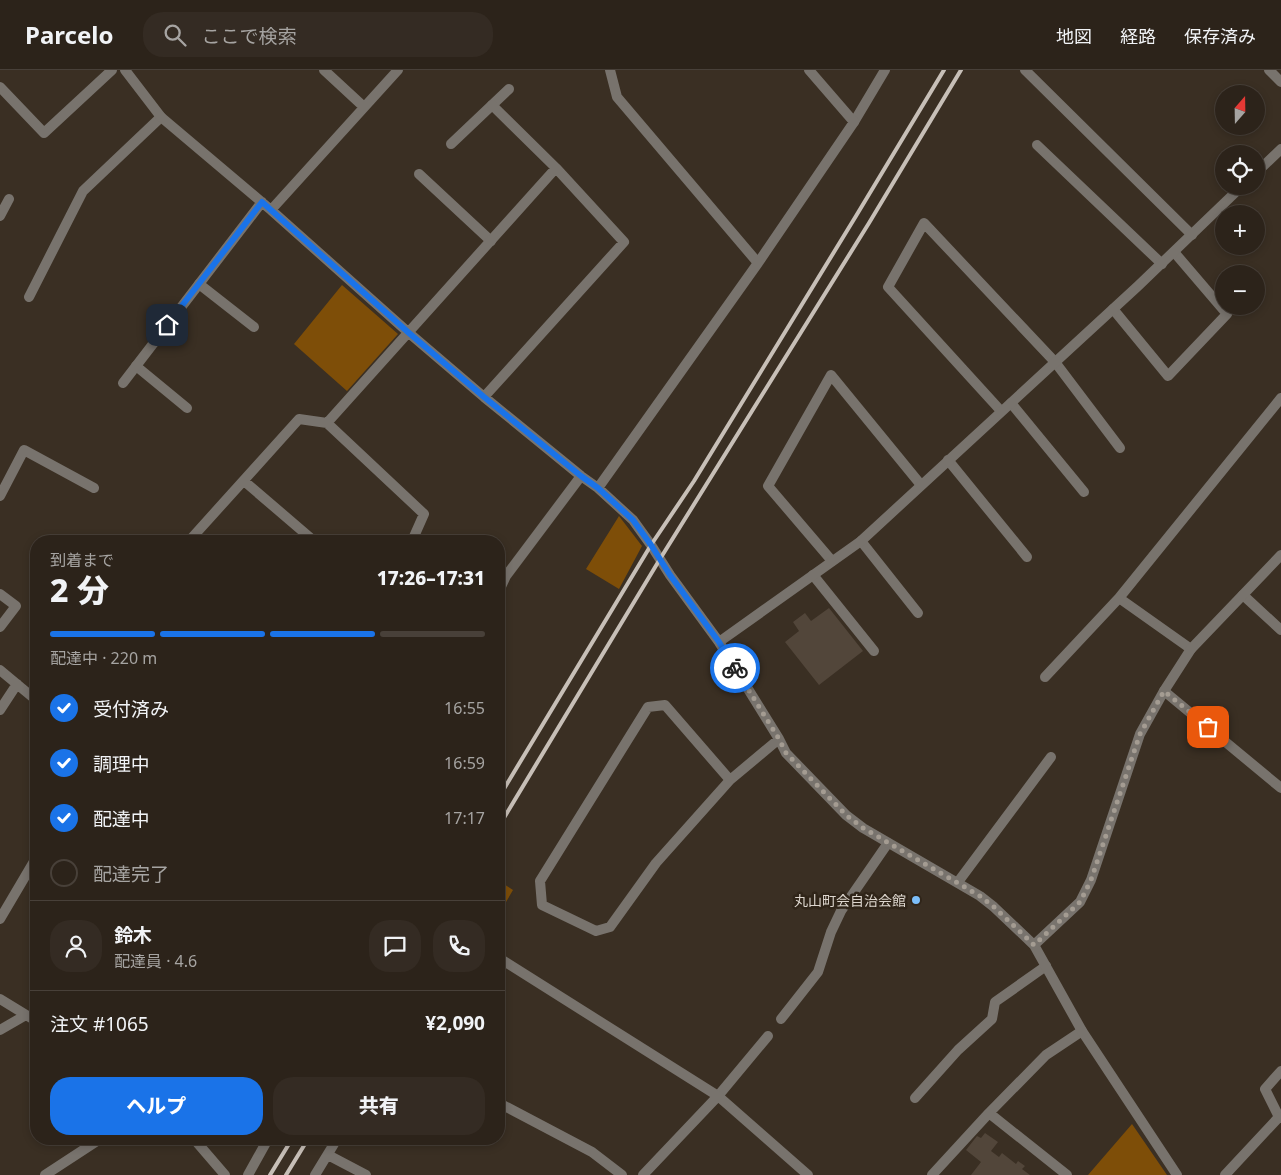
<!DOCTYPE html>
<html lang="ja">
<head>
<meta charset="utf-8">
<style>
  body { margin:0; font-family:"Noto Sans","Noto Sans JP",sans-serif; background:#342b23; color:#f1f3f6; height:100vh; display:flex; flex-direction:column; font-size:19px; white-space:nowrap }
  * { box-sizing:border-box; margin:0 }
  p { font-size:16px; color:#a6a4a2 }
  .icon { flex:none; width:28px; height:28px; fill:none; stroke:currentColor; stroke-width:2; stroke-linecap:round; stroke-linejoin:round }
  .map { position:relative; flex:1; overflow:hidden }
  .drawer { position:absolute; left:30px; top:465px; width:475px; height:610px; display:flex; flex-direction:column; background:#2c231a; border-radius:20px; box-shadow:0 2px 8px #0003,0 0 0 1px #484039 }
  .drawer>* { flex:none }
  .needle { width:32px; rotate:20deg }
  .controls { position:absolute; left:1215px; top:15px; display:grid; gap:10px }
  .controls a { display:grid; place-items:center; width:50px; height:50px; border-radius:50%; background:#2c231a; box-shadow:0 2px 8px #0003,0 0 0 1px #484039; font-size:25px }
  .pin { position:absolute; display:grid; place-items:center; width:42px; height:42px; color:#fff; margin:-21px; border-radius:10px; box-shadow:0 2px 8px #0006 }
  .courier { position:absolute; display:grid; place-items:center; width:50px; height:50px; margin:-25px; border:4px solid #1a73e8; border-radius:50%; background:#fff; color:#222; box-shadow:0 1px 6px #0007 }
  .headline em { font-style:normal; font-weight:800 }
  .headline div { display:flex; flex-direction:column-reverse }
  .headline { display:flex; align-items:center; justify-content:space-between; height:85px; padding:0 20px }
  h1 { font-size:32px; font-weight:800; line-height:38px }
  .bar { display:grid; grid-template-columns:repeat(4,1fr); gap:8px 5px; align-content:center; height:60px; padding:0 20px }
  .bar i { height:6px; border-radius:4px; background:#484039 }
  .bar .current { background:#1a73e8 }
  .bar p { grid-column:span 4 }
  .line { display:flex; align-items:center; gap:12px; padding:0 20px; border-top:1px solid #484039 }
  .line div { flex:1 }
  .round { display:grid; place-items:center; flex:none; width:52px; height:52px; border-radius:20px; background:#342b23 }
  ol { padding:0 20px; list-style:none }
  li { display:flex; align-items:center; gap:15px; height:55px }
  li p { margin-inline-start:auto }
  li .icon { padding:5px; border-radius:50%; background:#1a73e8; color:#fff; stroke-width:4 }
  li:last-child { color:#a6a4a2 }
  li i { width:28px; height:28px; border:2px solid #484039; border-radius:50% }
  .cta { display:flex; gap:10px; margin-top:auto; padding:10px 20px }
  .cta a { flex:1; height:58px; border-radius:20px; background:#1a73e8; color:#fff; font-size:20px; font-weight:800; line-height:58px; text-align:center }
  .cta a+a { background:#342b23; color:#f1f3f6 }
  header { display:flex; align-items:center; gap:30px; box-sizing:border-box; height:70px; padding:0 25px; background:#2c231a; border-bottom:1px solid #484039 }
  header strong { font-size:24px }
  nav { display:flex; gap:28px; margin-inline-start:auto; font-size:18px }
  .search { width:350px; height:45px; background:#342b23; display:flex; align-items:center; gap:12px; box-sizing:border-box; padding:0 18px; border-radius:20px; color:#a6a4a2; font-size:19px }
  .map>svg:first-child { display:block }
  .green { fill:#7e4e08 }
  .building { fill:#52463a }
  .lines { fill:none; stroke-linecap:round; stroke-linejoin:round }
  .service { stroke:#78736d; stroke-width:10 }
  .minor { stroke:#78736d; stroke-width:10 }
  .rail { stroke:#c7bfb7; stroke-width:4 }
  .done { stroke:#a49c92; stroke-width:5; stroke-dasharray:0 9 }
  .route { stroke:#1a73e8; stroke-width:6 }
  .poi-dot { fill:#7cbef9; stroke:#302519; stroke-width:2 }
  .labels { text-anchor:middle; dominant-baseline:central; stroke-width:5; stroke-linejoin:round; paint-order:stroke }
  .poi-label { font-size:14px; fill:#ddd6ce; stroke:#302519; text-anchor:end }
</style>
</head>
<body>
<header>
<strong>Parcelo</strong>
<div class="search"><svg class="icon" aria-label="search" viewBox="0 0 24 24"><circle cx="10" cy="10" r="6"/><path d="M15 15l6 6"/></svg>ここで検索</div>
<nav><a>地図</a><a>経路</a><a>保存済み</a></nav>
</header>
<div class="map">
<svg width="1281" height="1105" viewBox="0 0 1281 1105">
  <rect width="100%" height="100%" fill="#3a2f23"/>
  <!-- green -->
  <path class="green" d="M342,215L398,264L347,321L294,274Z
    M619,446L642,476L619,519L586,499Z
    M499,811L513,820L499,844Z
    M1132,1054L1167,1105H1088Z"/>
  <!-- building -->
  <path class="building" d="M829,538L863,581L819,615L785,572L799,561L793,552L805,543L811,551Z
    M985,1063L998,1072L991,1081L999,1087L1002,1083L1016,1094L1018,1091L1025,1096L1022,1099L1030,1105H971L981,1092L966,1080L977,1066L981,1068Z"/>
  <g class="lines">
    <!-- service -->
    <path class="service" d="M1025,0L1192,165
      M1269,0L1281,12
      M0,17L44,63L112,0
      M854,52L885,0
      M451,74L509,19
      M1037,75L1162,194
      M419,104L491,171
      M0,146L9,129
      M199,214L254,257
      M29,227L83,121L161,47
      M1113,239L1168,306L1227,244L1174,182
      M136,296L187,338
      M1011,333L1084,422
      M1001,341L888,217L924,153L1055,292L1120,378
      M948,390L1027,487
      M861,471L918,543
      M832,491L768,416L831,305L921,415
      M813,505L874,581
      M1243,525L1281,560
      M1191,579L1119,528L1281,328
      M1045,607L1119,528
      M1164,621L1281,718
      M958,812L1051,687
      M781,949L818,902L831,862L841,841L888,773
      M718,1026L768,966
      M915,1028L958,980L992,949L995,932L1046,896
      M989,1043L1067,1105
      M1279,1047L1265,1019L1281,1001
      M932,1105L989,1043L1046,985L1082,961"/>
    <!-- minor -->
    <path class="minor" d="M125,0L161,47L271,140L409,263L484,327L581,406L598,418L633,450L651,475L670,505L719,572L779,669L786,683L846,745L863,758L980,826L994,837L1034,875L1082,961L1177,1105
      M324,0L364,37
      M610,0L617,27L758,193
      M1256,103L1281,79
      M271,140L398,0
      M123,313L262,132
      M484,327L624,172L556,98L492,35
      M327,353L556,98
      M244,411L314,471
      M598,418L758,193L854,52L809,0
      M0,426L24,380L94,418
      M189,471L299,349L327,353L424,444L412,471
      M499,521L506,506L581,406
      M0,524L16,536L0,557
      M719,572L861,471L1138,216L1242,116
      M0,600L36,630
      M0,640L17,614
      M730,710L665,635L648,637L540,811L542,835L596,861L610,857L656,793L730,710L779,669
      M0,849L36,788
      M1034,875L1080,832L1091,810L1140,664L1164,621L1191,579L1281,485
      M499,888L718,1026L808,1105
      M0,929L36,951
      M0,960L26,945
      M499,1033L592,1082L622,1105
      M194,1069L225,1105
      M328,1085L366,1105
      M45,1105L100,1069
      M248,1105L268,1069
      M315,1105L337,1069
      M643,1105L718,1026
      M1225,1105L1279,1047L1281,1048"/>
    <!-- rail -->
    <path class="rail" d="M499,727L607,548L651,475L694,411L856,146L944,0
      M499,756L660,489L869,153L961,0
      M270,1105L292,1069
      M286,1105L308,1069"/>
  </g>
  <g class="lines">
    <!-- done -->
    <path class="done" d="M735,598L779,669L786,683L846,745L863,758L980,826L994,837L1034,875L1080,832L1091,810L1140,664L1164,621L1208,657"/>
    <!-- route -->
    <path class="route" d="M167,255L262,132L409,263L484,327L581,406L598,418L633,450L651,475L670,505L719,572L735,598"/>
  </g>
  <!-- markers -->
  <circle class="poi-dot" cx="916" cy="830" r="5"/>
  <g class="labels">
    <!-- poi labels -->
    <g class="poi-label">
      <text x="906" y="830">丸山町会自治会館</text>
    </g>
  </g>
</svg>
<div class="controls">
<a><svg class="needle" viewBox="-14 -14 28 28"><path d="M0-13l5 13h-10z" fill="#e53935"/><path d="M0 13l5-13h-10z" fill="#a6a4a2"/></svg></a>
<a><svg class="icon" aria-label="locate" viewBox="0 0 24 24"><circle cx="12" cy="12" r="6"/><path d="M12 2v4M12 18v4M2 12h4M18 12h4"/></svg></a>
<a>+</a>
<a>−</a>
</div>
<div class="pin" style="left:1208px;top:657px;background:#ea580c"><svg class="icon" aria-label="bag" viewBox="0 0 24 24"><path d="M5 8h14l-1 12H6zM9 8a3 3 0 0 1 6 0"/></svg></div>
<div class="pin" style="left:167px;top:255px;background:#1f2937"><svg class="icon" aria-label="home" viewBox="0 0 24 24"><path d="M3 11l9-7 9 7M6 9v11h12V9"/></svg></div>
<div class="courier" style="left:735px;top:598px"><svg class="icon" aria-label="bike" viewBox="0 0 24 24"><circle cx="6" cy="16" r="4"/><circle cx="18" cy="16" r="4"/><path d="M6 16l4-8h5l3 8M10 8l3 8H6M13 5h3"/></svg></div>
<section class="drawer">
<div class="headline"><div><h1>2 分</h1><p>到着まで</p></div><em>17:26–17:31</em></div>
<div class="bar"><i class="current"></i><i class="current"></i><i class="current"></i><i></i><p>配達中 · 220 m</p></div>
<ol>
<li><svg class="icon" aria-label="check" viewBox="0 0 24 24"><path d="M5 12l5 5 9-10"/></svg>受付済み<p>16:55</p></li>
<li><svg class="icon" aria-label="check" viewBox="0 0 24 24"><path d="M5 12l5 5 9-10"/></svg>調理中<p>16:59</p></li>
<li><svg class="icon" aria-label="check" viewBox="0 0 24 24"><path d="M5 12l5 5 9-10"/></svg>配達中<p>17:17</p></li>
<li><i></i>配達完了</li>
</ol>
<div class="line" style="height:90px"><a class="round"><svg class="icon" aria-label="person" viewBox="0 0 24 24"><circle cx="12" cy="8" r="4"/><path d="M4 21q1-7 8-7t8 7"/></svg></a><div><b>鈴木</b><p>配達員 · 4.6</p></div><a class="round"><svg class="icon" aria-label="chat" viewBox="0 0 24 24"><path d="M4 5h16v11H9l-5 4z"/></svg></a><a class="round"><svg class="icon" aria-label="phone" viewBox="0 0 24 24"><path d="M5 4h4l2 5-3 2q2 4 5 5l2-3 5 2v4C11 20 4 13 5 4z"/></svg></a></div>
<div class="line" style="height:65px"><div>注文 #1065</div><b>¥2,090</b></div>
<div class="cta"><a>ヘルプ</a><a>共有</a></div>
</section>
</div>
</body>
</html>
